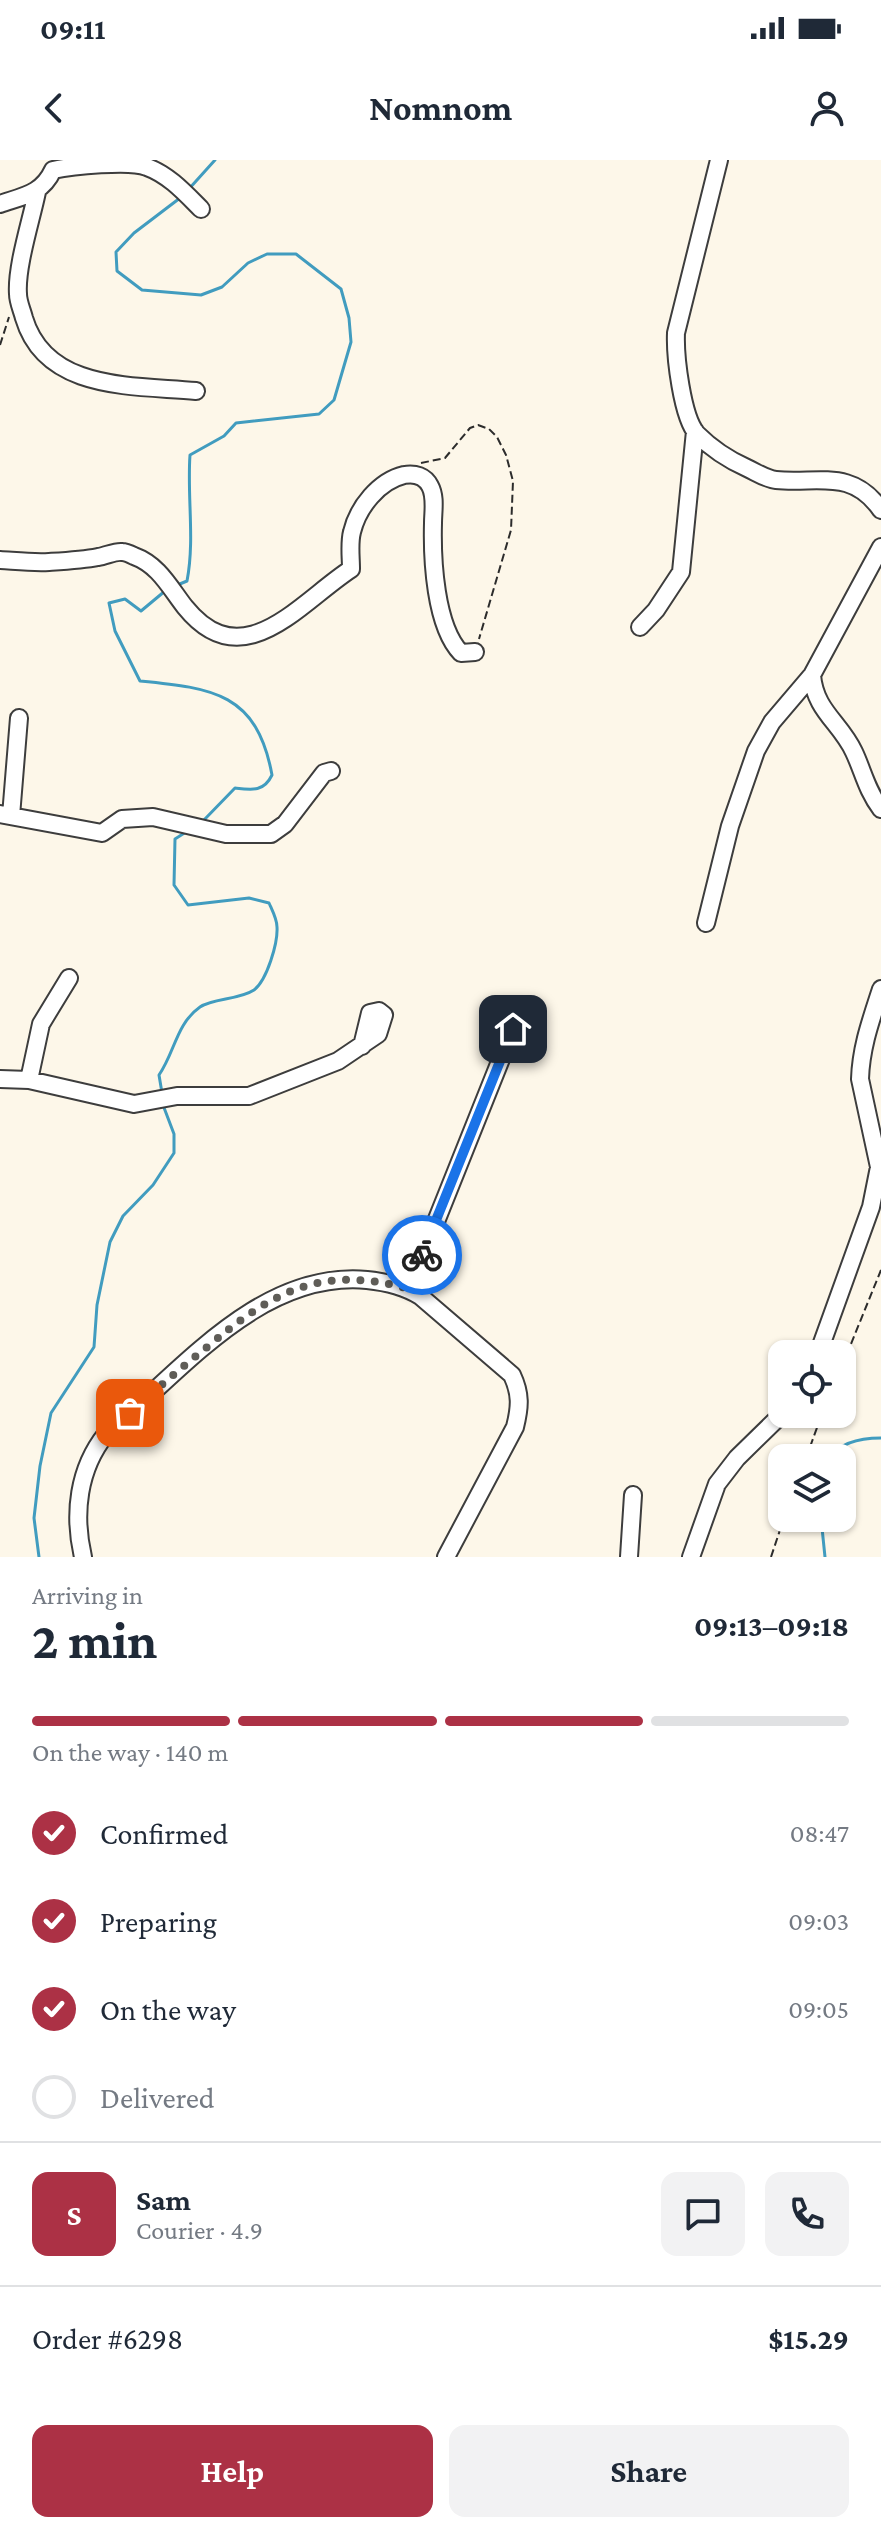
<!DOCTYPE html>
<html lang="en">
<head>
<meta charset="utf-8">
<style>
  body { margin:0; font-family:"Crimson Pro",serif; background:#f2f2f3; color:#1f2937; height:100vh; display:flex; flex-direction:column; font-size:30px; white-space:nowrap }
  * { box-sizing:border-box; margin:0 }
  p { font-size:26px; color:#747a83 }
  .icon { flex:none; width:44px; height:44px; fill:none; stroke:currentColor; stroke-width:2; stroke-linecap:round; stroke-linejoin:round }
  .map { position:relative; height:1397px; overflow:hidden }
  .drawer { display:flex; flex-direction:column; background:#fff; flex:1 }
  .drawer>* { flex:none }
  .fabs { position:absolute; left:768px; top:1180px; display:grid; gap:16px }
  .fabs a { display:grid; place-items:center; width:88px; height:88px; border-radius:16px; background:#fff; box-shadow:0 2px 6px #0004; font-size:40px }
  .pin { position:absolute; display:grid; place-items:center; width:68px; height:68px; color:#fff; margin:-34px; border-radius:16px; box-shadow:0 4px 12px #0006 }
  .courier { position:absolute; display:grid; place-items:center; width:80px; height:80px; margin:-40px; border:6px solid #1a73e8; border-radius:50%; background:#fff; color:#222; box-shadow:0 2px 10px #0007 }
  .summary em { font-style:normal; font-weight:700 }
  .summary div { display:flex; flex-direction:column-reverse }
  .summary { display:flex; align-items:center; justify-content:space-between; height:136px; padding:0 32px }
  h1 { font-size:52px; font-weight:700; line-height:60px }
  .bar { display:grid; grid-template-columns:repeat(4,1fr); gap:12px 8px; align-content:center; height:96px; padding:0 32px }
  .bar i { height:10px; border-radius:6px; background:#e0e1e3 }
  .bar .current { background:#ac3145 }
  .bar p { grid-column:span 4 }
  .line { display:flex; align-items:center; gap:20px; padding:0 32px; border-top:2px solid #e0e1e3 }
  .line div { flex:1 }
  .round { display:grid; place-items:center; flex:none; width:84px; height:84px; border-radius:16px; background:#f2f2f3 }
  ol { padding:0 32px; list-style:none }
  li { display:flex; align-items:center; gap:24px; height:88px }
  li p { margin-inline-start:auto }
  li .icon { padding:8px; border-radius:50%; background:#ac3145; color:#fff; stroke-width:4 }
  li:last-child { color:#747a83 }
  li i { width:44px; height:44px; border:4px solid #e0e1e3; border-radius:50% }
  .cta { display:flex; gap:16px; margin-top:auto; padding:16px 32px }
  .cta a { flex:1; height:92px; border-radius:16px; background:#ac3145; color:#fff; font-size:32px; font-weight:700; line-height:92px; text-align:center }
  .cta a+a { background:#f2f2f3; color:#1f2937 }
  .status { display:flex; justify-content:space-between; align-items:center; height:56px; padding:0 40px; background:#fff; direction:ltr }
  .status svg { height:22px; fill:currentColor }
  header { display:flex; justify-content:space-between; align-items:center; height:104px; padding:0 32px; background:#fff; font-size:36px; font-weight:700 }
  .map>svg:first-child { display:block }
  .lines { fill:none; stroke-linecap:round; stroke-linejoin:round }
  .stream { stroke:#419cbf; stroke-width:3 }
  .minor-casing { stroke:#3d3d3d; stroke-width:20 }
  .path { stroke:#2c2c2c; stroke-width:2; stroke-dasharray:8 4; stroke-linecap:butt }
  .minor { stroke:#fff; stroke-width:16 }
  .done { stroke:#5f5d58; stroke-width:8; stroke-dasharray:0 14.4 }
  .route { stroke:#1a73e8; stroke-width:10 }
</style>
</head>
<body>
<div class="status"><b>09:11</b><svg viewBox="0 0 49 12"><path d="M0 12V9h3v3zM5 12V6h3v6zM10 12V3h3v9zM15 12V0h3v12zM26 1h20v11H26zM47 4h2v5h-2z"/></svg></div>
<header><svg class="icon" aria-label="back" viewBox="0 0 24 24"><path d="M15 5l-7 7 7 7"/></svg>Nomnom<svg class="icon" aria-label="person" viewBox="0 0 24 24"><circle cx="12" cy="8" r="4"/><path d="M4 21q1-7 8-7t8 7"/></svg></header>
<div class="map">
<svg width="881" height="1397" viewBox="0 0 881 1397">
  <rect width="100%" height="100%" fill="#fdf7e9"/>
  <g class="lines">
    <!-- stream -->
    <path class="stream" d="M188,30L215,0
      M175,426L187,421C195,379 187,337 190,295L224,276L236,263L319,254L334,240L351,182L349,158L341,129L296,94H267L248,103L222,127L201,135L142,130L117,111L116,92L134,73L180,38
      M165,431L141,451L125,439L109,443L115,471L140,521C213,528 257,533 272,615C264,632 252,630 235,628L203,661
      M162,933L159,915C175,892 176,864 200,847C213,838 239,840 254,830C267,820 278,783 277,767C277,759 272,750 269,743L249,738L188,745L174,725L175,679L186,672
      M830,1298C841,1281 862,1278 881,1278
      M821,1358L825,1397
      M39,1397L34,1358L40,1306L51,1253L94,1187L97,1145L110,1082L123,1056L153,1025L174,993V974L163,945"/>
    <!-- minor casing -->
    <g class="minor-casing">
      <path id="minor" d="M719,0L676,173C675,196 682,257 697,274C712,289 729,300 747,308C756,312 766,319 776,320C818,324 852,308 881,350
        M37,32C31,61 16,107 18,134C18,142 22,150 24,158C46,232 134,225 196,231
        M0,44C23,36 42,34 53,10C72,6 130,0 147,7C169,15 185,33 201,49
        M0,400C16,401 33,403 49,402C65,401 83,400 98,397C106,396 115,391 122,392C126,392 130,394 134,396C159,405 170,428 185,447C243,519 300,442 351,409C351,397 349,383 352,372C358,347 379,321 404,315C415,313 425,316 430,326C436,337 433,351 433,363C432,399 435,466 461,493L475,492
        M640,467L656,450L681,412L695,271
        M812,515C815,551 840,562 854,592C863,611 867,631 881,649
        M0,654L102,673L122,659L153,657L226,674H271L285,664L324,613L331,611
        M11,656L19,558
        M706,763L730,666L756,591L772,562L812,515L881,387
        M0,919L29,920L134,944L177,936H249L338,901L378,874L384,855L379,851L370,853L362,886
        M29,920L41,864L69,818
        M409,1129L513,869
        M818,1194L871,1047L879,1007L860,919C861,887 871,860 881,829
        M83,1397C73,1354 78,1309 106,1274C181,1212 260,1110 367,1120C386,1122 404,1126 420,1136L512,1215C521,1234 520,1247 515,1267L446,1397
        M629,1397L633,1335
        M691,1397L717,1324L737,1298L782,1254"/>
    </g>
    <!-- path -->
    <path class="path" d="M0,185L9,157
      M421,303L445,298L470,268L478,265L489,269L497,277L506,295L513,321L511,370L479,479
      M842,1206L881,1110
      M806,1298L822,1254
      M771,1397L784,1358"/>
    <!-- minor -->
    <use href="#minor" class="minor"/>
  </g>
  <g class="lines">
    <!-- done -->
    <path class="done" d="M130,1253C155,1230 180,1209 206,1188C272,1132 321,1104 409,1129L422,1095"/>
    <!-- route -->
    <path class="route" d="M422,1095L513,869"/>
  </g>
</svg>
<div class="fabs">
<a><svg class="icon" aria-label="locate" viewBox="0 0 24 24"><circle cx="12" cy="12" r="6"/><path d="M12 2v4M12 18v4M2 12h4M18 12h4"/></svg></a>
<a><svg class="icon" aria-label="layers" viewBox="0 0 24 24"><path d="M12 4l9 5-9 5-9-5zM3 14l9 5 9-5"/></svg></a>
</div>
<div class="pin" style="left:130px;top:1253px;background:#ea580c"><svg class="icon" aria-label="bag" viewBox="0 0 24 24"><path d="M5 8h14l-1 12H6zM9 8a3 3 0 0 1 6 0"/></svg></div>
<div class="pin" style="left:513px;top:869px;background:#1f2937"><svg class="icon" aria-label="home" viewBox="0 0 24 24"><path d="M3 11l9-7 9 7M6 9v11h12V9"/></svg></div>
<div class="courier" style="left:422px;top:1095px"><svg class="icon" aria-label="bike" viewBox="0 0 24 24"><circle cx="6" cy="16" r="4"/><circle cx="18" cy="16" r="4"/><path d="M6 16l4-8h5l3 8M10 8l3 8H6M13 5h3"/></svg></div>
</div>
<section class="drawer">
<div class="summary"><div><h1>2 min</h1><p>Arriving in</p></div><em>09:13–09:18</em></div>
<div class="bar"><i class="current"></i><i class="current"></i><i class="current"></i><i></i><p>On the way · 140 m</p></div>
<ol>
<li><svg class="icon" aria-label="check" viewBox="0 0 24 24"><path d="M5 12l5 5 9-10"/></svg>Confirmed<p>08:47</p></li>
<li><svg class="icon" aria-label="check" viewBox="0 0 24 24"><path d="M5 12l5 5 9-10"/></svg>Preparing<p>09:03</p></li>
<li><svg class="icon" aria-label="check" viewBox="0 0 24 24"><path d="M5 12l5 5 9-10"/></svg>On the way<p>09:05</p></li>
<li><i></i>Delivered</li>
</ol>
<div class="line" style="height:144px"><b class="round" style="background:#ac3145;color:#fff">S</b><div><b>Sam</b><p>Courier · 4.9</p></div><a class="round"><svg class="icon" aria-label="chat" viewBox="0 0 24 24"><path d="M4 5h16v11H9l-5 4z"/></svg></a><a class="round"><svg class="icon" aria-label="phone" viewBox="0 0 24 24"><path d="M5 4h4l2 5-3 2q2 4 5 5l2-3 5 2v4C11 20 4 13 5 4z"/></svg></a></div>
<div class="line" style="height:104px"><div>Order #6298</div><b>$15.29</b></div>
<div class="cta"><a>Help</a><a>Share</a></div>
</section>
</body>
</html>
